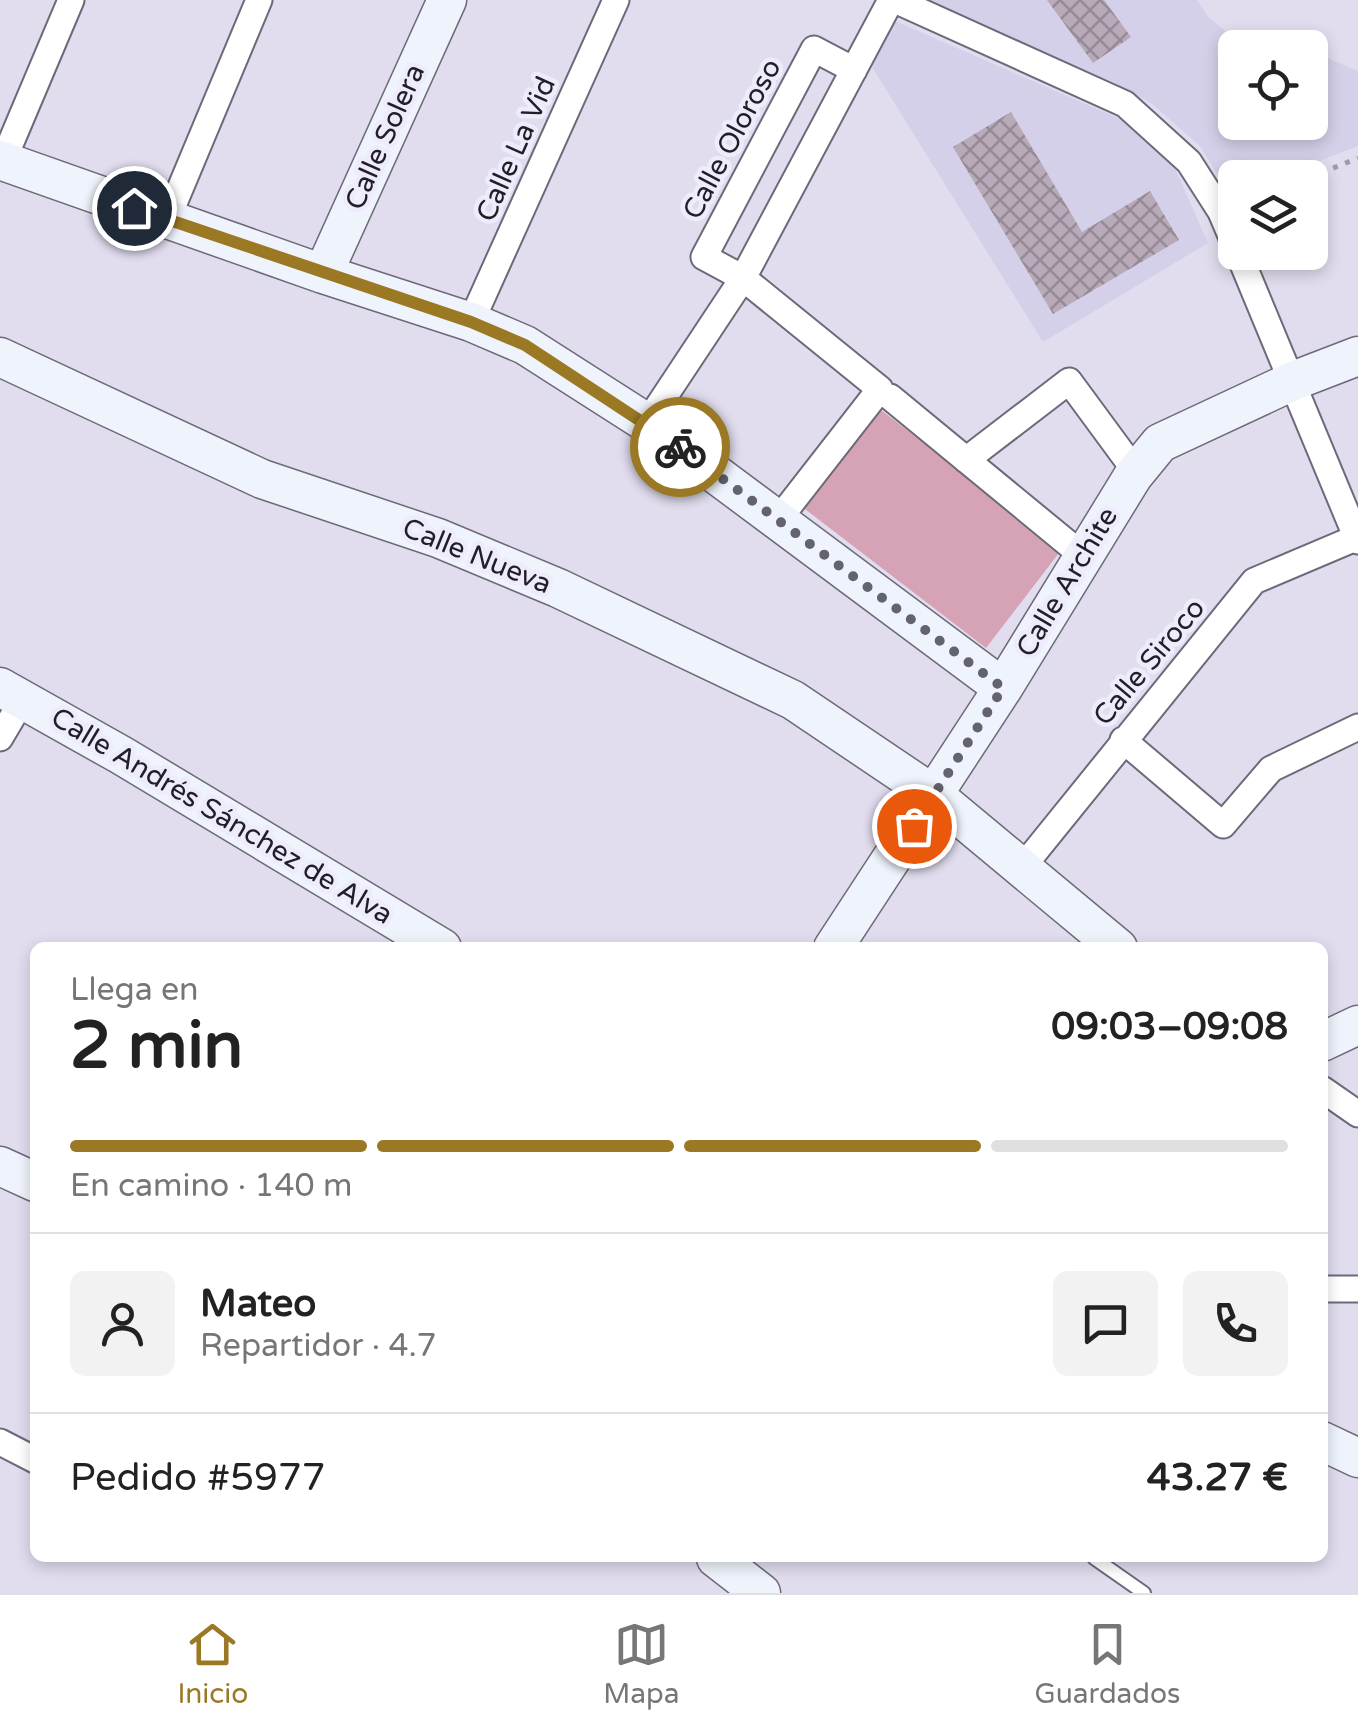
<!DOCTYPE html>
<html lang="es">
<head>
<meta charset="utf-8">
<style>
  body { margin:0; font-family:"Varela Round",sans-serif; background:#f2f2f2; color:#222; height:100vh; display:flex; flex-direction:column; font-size:38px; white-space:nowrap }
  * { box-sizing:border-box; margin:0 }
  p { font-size:32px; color:#767676 }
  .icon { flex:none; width:55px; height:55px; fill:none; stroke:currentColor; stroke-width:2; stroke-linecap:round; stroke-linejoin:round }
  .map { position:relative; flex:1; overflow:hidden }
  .details { position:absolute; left:30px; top:942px; width:1298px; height:620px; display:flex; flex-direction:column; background:#fff; border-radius:15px; box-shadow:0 5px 15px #0003 }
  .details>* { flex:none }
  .controls { position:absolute; left:1218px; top:30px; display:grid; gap:20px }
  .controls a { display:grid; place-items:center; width:110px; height:110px; border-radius:15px; background:#fff; box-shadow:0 5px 15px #0003; font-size:50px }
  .pin { position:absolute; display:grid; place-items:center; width:85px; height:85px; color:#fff; margin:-42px; border:5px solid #fff; border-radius:50%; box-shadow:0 2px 10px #0007 }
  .courier { position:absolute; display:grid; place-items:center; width:100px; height:100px; margin:-50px; border:8px solid #9b7924; border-radius:50%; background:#fff; color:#222; box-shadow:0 2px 12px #0007 }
  .headline em { font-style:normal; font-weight:700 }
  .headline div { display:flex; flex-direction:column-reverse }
  .headline { display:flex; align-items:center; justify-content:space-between; height:170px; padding:0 40px }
  h1 { font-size:65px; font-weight:700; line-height:75px }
  .bar { display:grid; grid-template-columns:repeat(4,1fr); gap:15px 10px; align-content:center; height:120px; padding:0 40px }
  .bar i { height:12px; border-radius:8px; background:#e0e0e0 }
  .bar .active { background:#9b7924 }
  .bar p { grid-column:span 4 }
  .line { display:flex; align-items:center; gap:25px; padding:0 40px; border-top:2px solid #e0e0e0 }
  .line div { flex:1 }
  .round { display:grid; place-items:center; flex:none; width:105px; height:105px; border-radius:15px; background:#f2f2f2 }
  .menu { display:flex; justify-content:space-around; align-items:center; height:140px; border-top:2px solid #e0e0e0; background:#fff; font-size:28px; color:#767676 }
  .menu a { display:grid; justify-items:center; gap:5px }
  .menu .active { color:#9b7924 }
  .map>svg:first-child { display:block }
  .built { fill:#d5d0e9 }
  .green { fill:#d5a3b5 }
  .building { fill:url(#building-cross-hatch) }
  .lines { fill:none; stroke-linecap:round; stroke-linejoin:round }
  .lane-casing { stroke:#6d6979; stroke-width:16 }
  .street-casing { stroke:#6d6979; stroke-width:29 }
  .secondary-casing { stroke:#6d6979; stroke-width:41 }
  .path { stroke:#9f9caa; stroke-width:5; stroke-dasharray:5 8; stroke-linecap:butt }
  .lane { stroke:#fff; stroke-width:12 }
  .street { stroke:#fff; stroke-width:25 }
  .secondary { stroke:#eff3fb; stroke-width:38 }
  .done { stroke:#64626c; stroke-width:10; stroke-dasharray:0 18 }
  .route { stroke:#9b7924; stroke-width:12 }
  .labels { text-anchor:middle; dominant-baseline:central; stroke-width:9; stroke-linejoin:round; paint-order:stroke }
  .street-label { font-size:28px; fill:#211f26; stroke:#eeebfd }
</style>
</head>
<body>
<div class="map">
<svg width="1358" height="1593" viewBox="0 0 1358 1593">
  <defs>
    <pattern id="building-cross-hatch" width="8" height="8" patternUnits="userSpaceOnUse" patternTransform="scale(2.5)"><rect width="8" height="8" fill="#b8aab8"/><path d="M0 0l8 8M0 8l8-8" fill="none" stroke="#958a95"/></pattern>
  </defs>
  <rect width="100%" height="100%" fill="#e1ddef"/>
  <!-- built -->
  <path class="built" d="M925,0H1197L1209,18L1246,47L1235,48V122H1310V48L1278,47L1297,37L1332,60L1358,71V146L1279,177L1235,178V195L1231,197L1200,146L1152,104L1115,83Z
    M895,21L1118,118L1176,170L1208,243L1043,342L872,67Z"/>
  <!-- green -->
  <path class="green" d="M877,407L1062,549L986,648L801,506Z"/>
  <!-- building -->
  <path class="building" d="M1047,0H1104L1131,37L1093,63Z
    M1011,112L1082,232L1150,191L1179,240L1053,314L953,147Z"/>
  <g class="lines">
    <!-- lane casing -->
    <g class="lane-casing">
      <path id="lane" d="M1094,1558L1144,1593"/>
    </g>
    <!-- street casing -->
    <g class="street-casing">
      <path id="street" d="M895,0L1125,104L1189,162L1221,212L1235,245
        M3,161L71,0
        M167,220L259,0
        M1238,252L1358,541
        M471,322L616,0
        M890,397L1082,555
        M647,423L743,278L891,0
        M966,460L1069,381L1136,472
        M778,520L880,389L743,278L704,257L814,49L854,70
        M0,738L23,699
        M1123,740L1223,825L1271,769L1358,727
        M1021,869L1254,581L1358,537
        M1322,1089L1358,1114
        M1322,1289H1358
        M0,1442L35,1460"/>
    </g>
    <!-- secondary casing -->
    <g class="secondary-casing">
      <path id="secondary" d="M0,160L323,274L471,322L525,345L647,423L1003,688
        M323,274L447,0
        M0,357L262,479L438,538L558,588L793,700L934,795L1118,948
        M0,687L121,755L442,948
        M833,948L1003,688L1133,476L1160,443L1293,381L1358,356
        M1322,1042L1358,1025
        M0,1166L35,1182
        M1322,1441L1358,1458
        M716,1558L761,1593"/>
    </g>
    <!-- path -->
    <path class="path" d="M1309,178L1358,158"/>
    <!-- lane -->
    <use href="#lane" class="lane"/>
    <!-- street -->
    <use href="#street" class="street"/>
    <!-- secondary -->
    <use href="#secondary" class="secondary"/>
  </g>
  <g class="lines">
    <!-- done -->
    <path class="done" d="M680,447L1003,688L914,826"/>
    <!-- route -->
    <path class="route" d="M134,208L471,322L525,345L680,447"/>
  </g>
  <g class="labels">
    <!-- street labels -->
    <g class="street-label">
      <text transform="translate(385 137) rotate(-66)">Calle Solera</text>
      <text transform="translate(732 139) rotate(-62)">Calle Oloroso</text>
      <text transform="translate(516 149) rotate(-66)">Calle La Vid</text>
      <text transform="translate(477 556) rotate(22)">Calle Nueva</text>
      <text transform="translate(1067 582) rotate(-59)">Calle Archite</text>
      <text transform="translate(1149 662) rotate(-50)">Calle Siroco</text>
      <text transform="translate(222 816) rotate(31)">Calle Andrés Sánchez de Alva</text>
    </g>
  </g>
</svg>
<div class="controls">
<a><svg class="icon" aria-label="locate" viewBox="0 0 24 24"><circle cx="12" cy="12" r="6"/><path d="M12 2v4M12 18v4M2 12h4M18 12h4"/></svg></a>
<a><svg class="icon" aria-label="layers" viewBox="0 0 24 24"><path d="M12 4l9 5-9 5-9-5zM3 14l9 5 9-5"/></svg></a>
</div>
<div class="pin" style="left:914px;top:826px;background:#ea580c"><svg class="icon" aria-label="bag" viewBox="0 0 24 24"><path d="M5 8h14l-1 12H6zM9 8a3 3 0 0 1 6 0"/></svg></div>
<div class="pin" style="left:134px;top:208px;background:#1f2937"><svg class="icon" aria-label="home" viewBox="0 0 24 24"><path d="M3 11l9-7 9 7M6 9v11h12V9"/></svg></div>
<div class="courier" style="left:680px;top:447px"><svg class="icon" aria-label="bike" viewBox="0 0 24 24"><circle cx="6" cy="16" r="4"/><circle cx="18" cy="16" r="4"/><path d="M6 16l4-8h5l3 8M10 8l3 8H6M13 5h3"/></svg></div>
<section class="details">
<div class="headline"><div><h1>2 min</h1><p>Llega en</p></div><em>09:03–09:08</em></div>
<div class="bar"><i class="active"></i><i class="active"></i><i class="active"></i><i></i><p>En camino · 140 m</p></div>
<div class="line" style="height:180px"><a class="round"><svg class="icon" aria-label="person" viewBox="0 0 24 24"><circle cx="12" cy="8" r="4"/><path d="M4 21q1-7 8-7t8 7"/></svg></a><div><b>Mateo</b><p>Repartidor · 4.7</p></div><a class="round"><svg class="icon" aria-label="chat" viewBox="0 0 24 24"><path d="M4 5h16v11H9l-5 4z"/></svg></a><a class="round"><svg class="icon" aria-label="phone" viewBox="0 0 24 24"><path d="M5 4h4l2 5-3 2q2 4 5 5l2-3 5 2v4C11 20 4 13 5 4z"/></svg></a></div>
<div class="line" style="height:130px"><div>Pedido #5977</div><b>43.27 €</b></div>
</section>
</div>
<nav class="menu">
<a class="active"><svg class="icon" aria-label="home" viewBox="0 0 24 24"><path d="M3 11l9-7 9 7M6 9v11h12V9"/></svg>Inicio</a>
<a><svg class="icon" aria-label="map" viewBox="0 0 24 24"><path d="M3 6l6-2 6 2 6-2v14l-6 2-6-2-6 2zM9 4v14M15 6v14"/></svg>Mapa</a>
<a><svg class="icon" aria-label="saved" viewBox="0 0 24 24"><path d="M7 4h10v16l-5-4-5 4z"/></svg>Guardados</a>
</nav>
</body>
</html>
